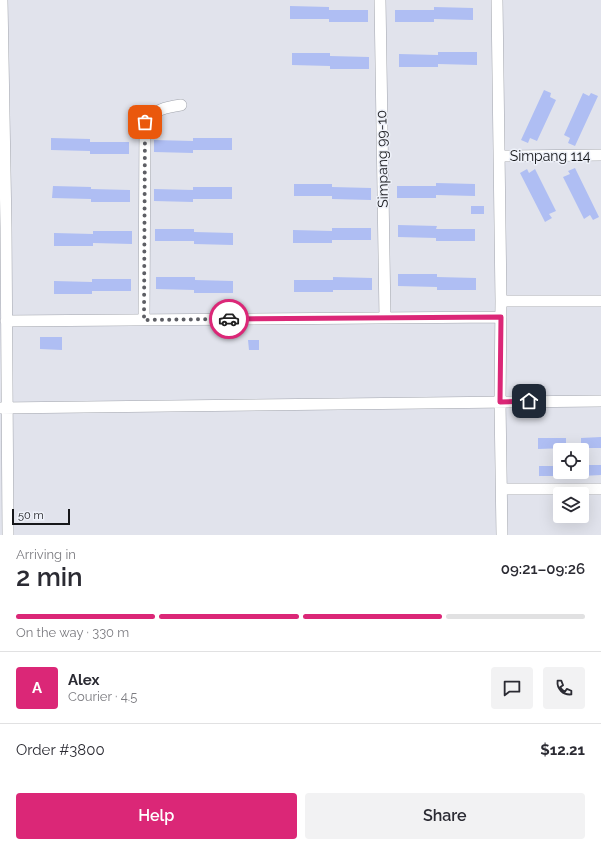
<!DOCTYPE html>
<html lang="en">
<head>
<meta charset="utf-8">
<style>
  body { margin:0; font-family:Raleway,sans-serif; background:#f2f2f3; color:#2b2b33; height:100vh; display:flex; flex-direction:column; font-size:15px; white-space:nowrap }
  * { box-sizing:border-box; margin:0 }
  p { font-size:13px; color:#7c7c81 }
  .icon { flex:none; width:22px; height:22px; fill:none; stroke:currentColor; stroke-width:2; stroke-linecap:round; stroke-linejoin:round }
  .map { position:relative; height:535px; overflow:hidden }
  .sheet { display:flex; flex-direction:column; background:#fff; flex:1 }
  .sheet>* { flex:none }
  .tools { position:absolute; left:553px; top:443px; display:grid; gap:8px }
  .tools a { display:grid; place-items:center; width:36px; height:36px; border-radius:4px; background:#fff; box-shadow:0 4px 16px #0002; font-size:20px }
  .scale { position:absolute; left:12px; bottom:10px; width:58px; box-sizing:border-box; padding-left:4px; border:2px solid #16171a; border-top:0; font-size:11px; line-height:14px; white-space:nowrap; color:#16171a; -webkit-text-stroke:3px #eef1f9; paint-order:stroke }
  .pin { position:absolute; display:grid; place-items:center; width:34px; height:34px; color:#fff; margin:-17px; border-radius:8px; box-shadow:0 2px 6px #0006 }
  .courier { position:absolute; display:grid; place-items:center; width:40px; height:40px; margin:-20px; border:3px solid #db2777; border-radius:50%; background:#fff; color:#222; box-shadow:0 1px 5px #0007 }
  .overview em { font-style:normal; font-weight:600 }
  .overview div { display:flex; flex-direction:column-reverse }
  .overview { display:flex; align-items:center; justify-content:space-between; height:68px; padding:0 16px }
  h1 { font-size:26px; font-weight:600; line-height:30px }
  .bar { display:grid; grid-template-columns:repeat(4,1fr); gap:6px 4px; align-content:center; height:48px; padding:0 16px }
  .bar i { height:5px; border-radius:3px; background:#e1e1e2 }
  .bar .on { background:#db2777 }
  .bar p { grid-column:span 4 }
  .line { display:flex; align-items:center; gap:10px; padding:0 16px; border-top:1px solid #e1e1e2 }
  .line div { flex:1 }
  .round { display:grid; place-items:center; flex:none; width:42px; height:42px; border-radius:4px; background:#f2f2f3 }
  .cta { display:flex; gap:8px; margin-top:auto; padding:8px 16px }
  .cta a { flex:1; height:46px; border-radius:4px; background:#db2777; color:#fff; font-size:16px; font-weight:600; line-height:46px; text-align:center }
  .cta a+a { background:#f2f2f3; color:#2b2b33 }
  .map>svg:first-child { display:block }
  .building { fill:#afbef3 }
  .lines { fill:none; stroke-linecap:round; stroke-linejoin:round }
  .minor-casing { stroke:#a2a5ad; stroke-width:12 }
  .minor { stroke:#fff; stroke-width:11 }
  .done { stroke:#5d5e64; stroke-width:4; stroke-dasharray:0 7.2 }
  .route { stroke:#db2777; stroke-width:5 }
  .labels { text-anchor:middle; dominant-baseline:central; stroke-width:3; stroke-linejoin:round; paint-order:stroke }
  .street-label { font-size:14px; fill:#16171a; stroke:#eef1f9 }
</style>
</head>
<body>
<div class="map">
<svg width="601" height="535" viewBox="0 0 601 535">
  <rect width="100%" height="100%" fill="#e1e3ec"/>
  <!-- building -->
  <path class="building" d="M290,6L329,7V10H368V22H329V19H290Z
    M434,7L473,8V20L434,19V22H395V10H434Z
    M438,52H477V65L438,64V67H399V54L438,55Z
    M292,53H330V56L369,57V69H330V66L292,65Z
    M544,90L551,93L550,97L556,100L537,141L530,138L528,143L521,140Z
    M583,93L589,96L591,93L598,96L575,146L568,143L570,138L564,135Z
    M51,138L90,139V142H129V154H90V151L51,150Z
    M193,138H232V150H193V153L154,152V140L193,141Z
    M575,168L599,217L593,220L590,215L584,219L563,177L570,174L568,171Z
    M527,169L529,173L535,169L556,211L549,214L552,218L545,222L520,173Z
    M436,183L475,184V196L436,195V198H397V186H436Z
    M294,184H332V187L371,188V200L332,199V196H294Z
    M53,186L91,187V189L130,190V202H91V199L52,198Z
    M193,187H232V199H193V202L154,201V189L193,190Z
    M471,206H484V214H471Z
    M398,225L437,226L436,229H475V241H436V238L398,237Z
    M332,228H371V240H332V243H293V230L332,231Z
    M155,229H194V232L233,233V245L194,244V241H155Z
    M93,231H132V244L93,243V246H54V233L93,234Z
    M398,274H437V277L476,278V290H437V287L398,286Z
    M156,277H195V280L233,281V293H194V290L156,289Z
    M333,277L372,278V290H333V292H294V280H333Z
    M92,279H131V291H92V294H54V281L92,282Z
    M40,337H62V350L40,349Z
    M248,340H259V350H249Z
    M601,437V448H581V438Z
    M538,438H566V448L538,449Z
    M582,465H601V475L582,476Z
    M539,466H560V476H539Z"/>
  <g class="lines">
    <!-- minor casing -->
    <g class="minor-casing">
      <path id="minor" d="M2,0L6,227L8,535
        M380,0L385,318
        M497,0L501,301L500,402L502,535
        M499,156L601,155
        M501,301H601
        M144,320L145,122C154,110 166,107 181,105
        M6,321L501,317
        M0,408L601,401
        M502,489H601"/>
    </g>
    <!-- minor -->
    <use href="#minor" class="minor"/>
  </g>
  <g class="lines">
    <!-- done -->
    <path class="done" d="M145,122L144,320L229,319"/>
    <!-- route -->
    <path class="route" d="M229,319L501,317L500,402L529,401"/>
  </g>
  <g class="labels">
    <!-- street labels -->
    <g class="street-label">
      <text x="550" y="156">Simpang 114</text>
      <text transform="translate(382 159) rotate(-91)">Simpang 99-10</text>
    </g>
  </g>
</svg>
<div class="tools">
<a><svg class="icon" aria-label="locate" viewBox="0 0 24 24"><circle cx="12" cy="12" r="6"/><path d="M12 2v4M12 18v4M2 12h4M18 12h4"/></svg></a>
<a><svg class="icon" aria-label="layers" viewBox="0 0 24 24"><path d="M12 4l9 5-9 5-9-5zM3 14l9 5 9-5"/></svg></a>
</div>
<div class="scale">50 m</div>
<div class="pin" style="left:145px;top:122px;background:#ea580c"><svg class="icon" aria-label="bag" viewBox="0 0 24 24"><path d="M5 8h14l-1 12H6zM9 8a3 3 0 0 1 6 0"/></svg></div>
<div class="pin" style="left:529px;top:401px;background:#1f2937"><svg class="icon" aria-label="home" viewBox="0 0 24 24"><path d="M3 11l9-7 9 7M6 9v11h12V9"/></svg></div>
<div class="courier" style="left:229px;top:319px"><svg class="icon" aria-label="car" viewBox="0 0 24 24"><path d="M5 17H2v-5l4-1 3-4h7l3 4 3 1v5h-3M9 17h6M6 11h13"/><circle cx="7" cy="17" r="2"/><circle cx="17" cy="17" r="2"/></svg></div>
</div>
<section class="sheet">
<div class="overview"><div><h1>2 min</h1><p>Arriving in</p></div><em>09:21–09:26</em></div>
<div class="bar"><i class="on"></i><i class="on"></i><i class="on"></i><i></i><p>On the way · 330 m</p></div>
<div class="line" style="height:72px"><b class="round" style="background:#db2777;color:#fff">A</b><div><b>Alex</b><p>Courier · 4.5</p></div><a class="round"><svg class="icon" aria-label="chat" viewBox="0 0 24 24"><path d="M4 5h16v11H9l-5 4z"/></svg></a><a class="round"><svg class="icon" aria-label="phone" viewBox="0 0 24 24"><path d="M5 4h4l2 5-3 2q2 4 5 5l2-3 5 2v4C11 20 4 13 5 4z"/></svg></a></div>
<div class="line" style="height:52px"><div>Order #3800</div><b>$12.21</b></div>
<div class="cta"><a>Help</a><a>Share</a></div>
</section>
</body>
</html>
